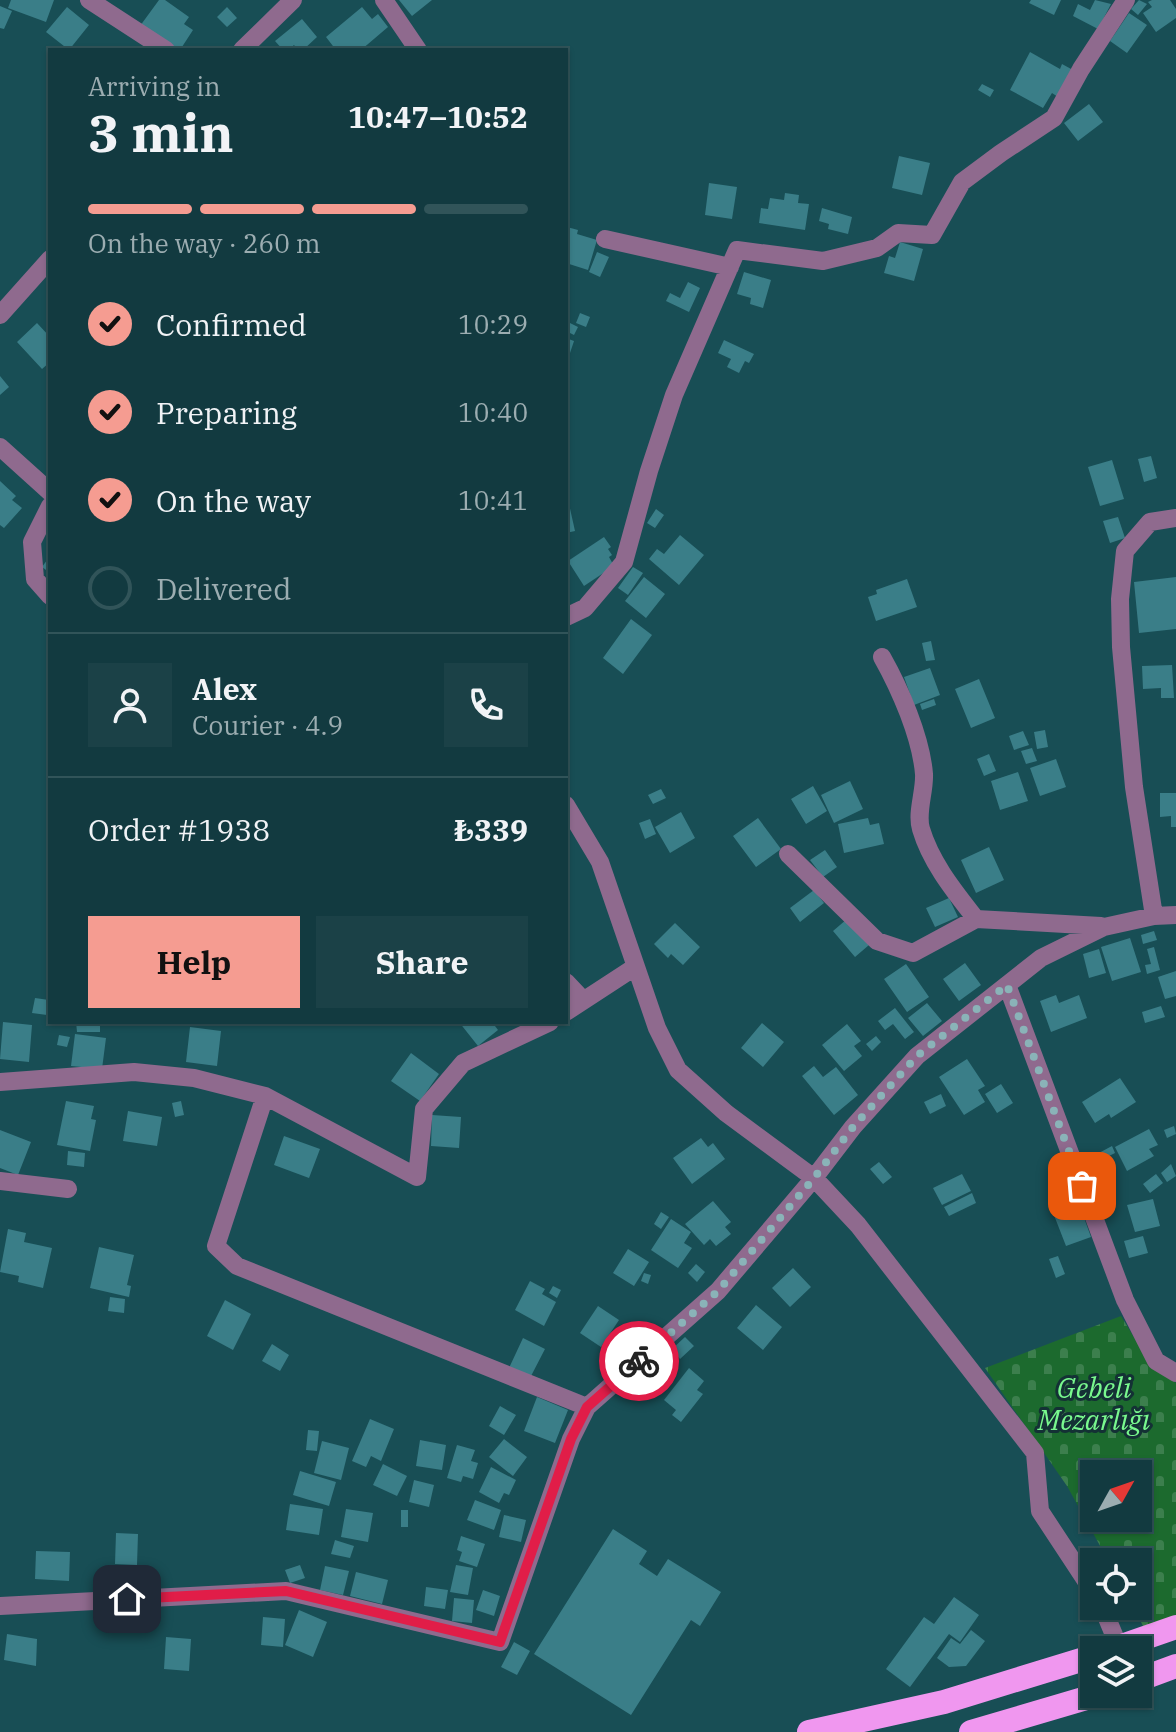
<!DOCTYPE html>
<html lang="en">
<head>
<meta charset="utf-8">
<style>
  body { margin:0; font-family:"IBM Plex Serif",serif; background:#1b4147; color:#f1f3f6; height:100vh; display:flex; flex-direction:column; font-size:30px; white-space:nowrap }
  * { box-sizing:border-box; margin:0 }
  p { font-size:26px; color:#9cadb1 }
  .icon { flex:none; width:44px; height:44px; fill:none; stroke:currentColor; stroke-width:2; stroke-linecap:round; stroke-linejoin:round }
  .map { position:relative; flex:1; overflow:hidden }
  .sheet { position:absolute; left:48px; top:48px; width:520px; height:976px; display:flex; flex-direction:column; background:#123a40; border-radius:0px; box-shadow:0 2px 6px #0004,0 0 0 2px #315459 }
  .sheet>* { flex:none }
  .needle { width:52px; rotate:50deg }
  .tools { position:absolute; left:1080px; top:1460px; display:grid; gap:16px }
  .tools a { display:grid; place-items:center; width:72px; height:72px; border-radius:0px; background:#123a40; box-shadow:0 2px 6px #0004,0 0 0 2px #315459; font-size:40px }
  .pin { position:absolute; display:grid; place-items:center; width:68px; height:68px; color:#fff; margin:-34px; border-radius:16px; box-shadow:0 4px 12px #0006 }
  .courier { position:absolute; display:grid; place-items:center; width:80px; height:80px; margin:-40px; border:6px solid #e11d48; border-radius:50%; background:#fff; color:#222; box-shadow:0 2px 10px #0007 }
  .summary em { font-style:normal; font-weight:700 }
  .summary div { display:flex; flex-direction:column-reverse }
  .summary { display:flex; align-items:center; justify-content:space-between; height:136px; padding:0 40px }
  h1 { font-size:52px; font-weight:700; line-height:60px }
  .bar { display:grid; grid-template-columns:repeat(4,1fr); gap:12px 8px; align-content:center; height:96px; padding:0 40px }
  .bar i { height:10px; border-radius:6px; background:#315459 }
  .bar .selected { background:#f59c91 }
  .bar p { grid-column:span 4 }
  .line { display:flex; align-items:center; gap:20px; padding:0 40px; border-top:2px solid #315459 }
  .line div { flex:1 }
  .round { display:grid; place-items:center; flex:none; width:84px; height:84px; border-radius:0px; background:#1b4147 }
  ol { padding:0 40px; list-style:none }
  li { display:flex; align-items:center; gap:24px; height:88px }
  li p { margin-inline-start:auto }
  li .icon { padding:8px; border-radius:50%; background:#f59c91; color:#111; stroke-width:4 }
  li:last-child { color:#9cadb1 }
  li i { width:44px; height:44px; border:4px solid #315459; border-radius:50% }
  .primary-button { display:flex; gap:16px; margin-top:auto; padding:16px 40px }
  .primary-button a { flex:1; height:92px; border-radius:0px; background:#f59c91; color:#111; font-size:32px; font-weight:700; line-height:92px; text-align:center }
  .primary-button a+a { background:#1b4147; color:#f1f3f6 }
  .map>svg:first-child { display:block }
  .cemetery { fill:url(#cemetery-stones); fill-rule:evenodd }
  .building { fill:#3a7e88 }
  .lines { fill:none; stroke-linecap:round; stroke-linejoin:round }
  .minor { stroke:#8f6a8e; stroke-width:18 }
  .highway { stroke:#f097ef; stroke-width:24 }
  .done { stroke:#8ab3b8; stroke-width:8; stroke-dasharray:0 14.4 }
  .route { stroke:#e11d48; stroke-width:10 }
  .labels { text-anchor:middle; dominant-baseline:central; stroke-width:6; stroke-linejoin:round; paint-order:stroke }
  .park-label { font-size:28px; font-style:italic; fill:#79f98e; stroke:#143135 }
</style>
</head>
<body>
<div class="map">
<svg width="1176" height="1732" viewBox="0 0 1176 1732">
  <defs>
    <pattern id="cemetery-stones" width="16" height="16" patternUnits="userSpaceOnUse" patternTransform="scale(2)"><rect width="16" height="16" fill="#1c6a2e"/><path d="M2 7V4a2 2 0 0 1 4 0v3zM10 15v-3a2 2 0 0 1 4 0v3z" fill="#3c7f4d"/></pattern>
  </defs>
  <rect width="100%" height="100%" fill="#184e55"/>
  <!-- cemetery -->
  <path class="cemetery" d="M1121,1316L1144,1354L1176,1383V1619L1145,1630L1133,1606H1138V1562H1109L1067,1486L985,1368ZM1094,1474H1138V1518H1094Z"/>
  <!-- building -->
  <path class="building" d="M11,0H54L46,22L8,8Z
    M159,0H165L189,17L184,24L193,30L180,50H174L140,26Z
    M399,0H432L412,16Z
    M1031,0H1061L1054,15L1029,3Z
    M1095,0L1111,4L1098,29L1073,16L1078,4L1090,10Z
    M1139,0L1147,4L1138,15L1131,9Z
    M1152,0H1170L1176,9V18L1156,32L1143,13L1152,7L1148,2Z
    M0,6L12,11L4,29L0,28Z
    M67,7L89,25L69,50L46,32Z
    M227,7L237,18L227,27L217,17Z
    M362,7L372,19L378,14L388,27L361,50H336L326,37Z
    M1129,13L1147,25L1127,53L1110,41Z
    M302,19L317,37L303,50H298L294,45L288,50H283L275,41Z
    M1030,52L1060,69L1062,64L1073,70L1058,97L1052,93L1043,108L1010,90Z
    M982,84L994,90L990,97L978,90Z
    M1089,104L1103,122L1078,141L1064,123Z
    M899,156L930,163L922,195L892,188Z
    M709,183L737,187L732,219L705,215Z
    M785,193L799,195L798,203L809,204L805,230L759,223L761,208L768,209L770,198L784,200Z
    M822,208L852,217L848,234L828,229L829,224L819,221Z
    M567,227L578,230L577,234L597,240L588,270L566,263Z
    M900,242L923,249L914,281L884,273L889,256L895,258Z
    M597,252L609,257L600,277L589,272Z
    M744,272L771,280L763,308L750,304L751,298L737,294Z
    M688,282L700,288L689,312L666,301L670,293L680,298Z
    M580,313L590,317L586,327L576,323Z
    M566,321L578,327L574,335L566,331Z
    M37,323L50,337V362L42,369L17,342Z
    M566,338L574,341L569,356L566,354Z
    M724,340L754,354L749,363L745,361L739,373L727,367L731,359L718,353Z
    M0,376L9,387L0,395Z
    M1151,456L1157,478L1144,482L1138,459Z
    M1112,460L1124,499L1100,506L1088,467Z
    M0,481L16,496L12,500L22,508L4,528L0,525Z
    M566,504H569L575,531L566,533Z
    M656,509L664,515L655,528L647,523Z
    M1118,517L1125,538L1110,543L1103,521Z
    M680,535L704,555L679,585L649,559L657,549L664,554Z
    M604,537L611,547L608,549L612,555L609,557L614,566L584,586L568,561Z
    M50,556V573L42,567Z
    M633,567L643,573L628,595L618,588Z
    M644,577L665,594L646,618L625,601Z
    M1176,577V629L1139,633L1134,582Z
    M907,579L917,607L876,621L868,597L877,594L876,590Z
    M631,619L652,635L623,674L603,658Z
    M931,641L935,660L926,661L922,643Z
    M1172,665L1174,698H1161V688L1143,689L1142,666Z
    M930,668L940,695L914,705L904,677Z
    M979,679L995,718L971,728L955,689Z
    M934,699L936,705L922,710L920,704Z
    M1045,730L1048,747L1037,749L1034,732Z
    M1023,731L1029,745L1014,750L1009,736Z
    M1032,748L1037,761L1026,764L1021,751Z
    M989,754L996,771L984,776L977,759Z
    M1056,759L1066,787L1040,796L1030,768Z
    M1018,772L1028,801L1000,810L991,781Z
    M850,781L863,809L834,823L821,795Z
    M813,786L827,811L806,824L791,799Z
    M661,789L666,798L653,804L648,795Z
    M1160,793H1176V827H1171V816L1160,817Z
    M681,812L695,838L670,853L655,827Z
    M758,818L781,849L756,867L733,836Z
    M868,818L870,825L879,823L884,844L844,853L838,824Z
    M650,819L656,834L645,839L639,823Z
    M989,847L1004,880L976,893L961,860Z
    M825,850L837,867L823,877L810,860Z
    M814,890L824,903L800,922L790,908Z
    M949,898L958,917L935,927L926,908Z
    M847,919L869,945L855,957L833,931Z
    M675,923L700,947L683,965L671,954L668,958L654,944Z
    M1154,931L1157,940L1143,944L1141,935Z
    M1130,938L1141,972L1112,981L1101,947Z
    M1154,947L1160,970L1147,974L1145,965L1151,964L1147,949Z
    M1099,949L1106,973L1089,978L1083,954Z
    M965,963L981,985L959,1001L943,979Z
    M906,964L929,997L907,1012L884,979Z
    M1176,971V996L1165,999L1158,977Z
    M1056,995L1059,1003L1079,995L1087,1018L1051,1032L1040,1001Z
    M35,998L49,1000L47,1015L32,1013Z
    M927,1003L942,1021L923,1036L908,1018Z
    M1161,1006L1165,1017L1145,1023L1142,1012Z
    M895,1008L914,1032L905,1039L893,1024L885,1030L878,1021Z
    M3,1022L32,1025L29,1062L0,1059Z
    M76,1022H100V1032H77Z
    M459,1022H492L498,1030L478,1046Z
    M762,1023L784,1042L763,1067L741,1048Z
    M847,1024L861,1041L854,1046L862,1056L844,1071L822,1045Z
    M190,1027L221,1031L217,1066L186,1062Z
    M75,1034L106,1038L102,1069L71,1066Z
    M59,1035L70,1037L67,1047L57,1045Z
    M876,1036L881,1042L872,1051L866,1044Z
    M411,1053L439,1074L420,1101L391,1081Z
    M967,1059L985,1086L978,1090L985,1102L964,1115L939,1077Z
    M814,1066L823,1077L836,1067L858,1095L834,1115L802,1076Z
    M1120,1078L1136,1102L1111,1118L1109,1114L1095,1123L1082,1102Z
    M1001,1084L1013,1103L997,1113L985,1094Z
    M941,1094L946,1106L930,1114L924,1102Z
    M66,1101L94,1106L91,1119L96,1120L90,1151L57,1145Z
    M181,1101L184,1115L175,1117L172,1103Z
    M128,1111L162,1117L157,1146L123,1141Z
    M432,1115L461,1117L459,1148L431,1146Z
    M1174,1126L1176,1134L1167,1138L1164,1130Z
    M1149,1129L1158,1145L1149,1149L1154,1156L1127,1171L1115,1147Z
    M0,1130L31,1142L18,1175L0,1168Z
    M284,1136L320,1149L309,1178L274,1165Z
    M701,1138L708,1147L713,1143L725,1159L692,1184L673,1158Z
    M1112,1146L1115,1153L1109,1156L1115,1166L1105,1172L1095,1155Z
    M68,1151L85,1153L84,1167L67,1165Z
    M879,1162L892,1177L883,1184L870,1169Z
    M1171,1164L1176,1176L1167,1182L1161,1173Z
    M962,1174L971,1191L942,1205L933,1188Z
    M1156,1174L1163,1183L1150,1193L1143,1184Z
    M972,1193L976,1203L949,1216L944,1207Z
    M1153,1199L1160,1226L1135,1232L1127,1205Z
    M713,1201L731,1222L725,1227L731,1234L716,1246L710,1239L704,1245L685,1224Z
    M1078,1201L1091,1237L1066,1246L1052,1210Z
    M661,1212L669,1217L661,1229L654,1224Z
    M671,1219L691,1232L684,1243L692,1248L678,1268L651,1250Z
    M8,1229L26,1233L24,1242L52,1248L43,1288L18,1282L19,1276L0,1272Z
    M1143,1236L1148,1253L1129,1258L1124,1241Z
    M99,1247L134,1255L127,1285L131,1286L129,1297L90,1288Z
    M628,1249L649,1262L634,1286L613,1273Z
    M1058,1256L1065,1274L1056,1278L1049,1259Z
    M696,1264L705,1272L697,1282L688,1273Z
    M793,1268L811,1287L790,1307L772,1288Z
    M644,1273L651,1275L648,1284L641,1281Z
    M530,1281L545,1289L542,1294L556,1302L544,1326L515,1310Z
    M553,1286L561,1290L557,1298L549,1293Z
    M110,1297L125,1299L124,1313L108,1311Z
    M225,1300L251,1314L233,1350L207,1336Z
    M756,1305L782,1327L763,1350L737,1328Z
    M598,1306L619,1320L601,1347L580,1333Z
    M624,1325L642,1342L624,1361L606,1345Z
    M685,1337L694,1346L680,1359L672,1349Z
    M523,1338L545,1349L530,1378L509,1368Z
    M272,1344L289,1355L280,1371L262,1361Z
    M689,1368L704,1381L697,1390L703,1394L681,1422L672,1415L676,1410L664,1400Z
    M537,1397L568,1410L555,1443L524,1431Z
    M500,1406L516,1415L504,1435L489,1426Z
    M370,1419L394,1429L381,1461L371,1456L366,1467L352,1461Z
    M308,1430L319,1431L317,1451L306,1450Z
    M504,1439L527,1457L513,1476L489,1457Z
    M420,1440L446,1445L442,1470L416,1466Z
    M322,1441L349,1448L341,1480L314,1473Z
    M457,1445L475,1450L471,1461L478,1463L473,1479L463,1476L461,1482L447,1478Z
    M383,1464L407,1476L397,1496L373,1485Z
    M491,1467L516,1480L509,1495L504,1493L499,1503L479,1492Z
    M300,1471L336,1482L329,1506L293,1495Z
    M414,1480L434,1485L429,1507L409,1502Z
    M475,1500L501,1510L494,1530L467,1520Z
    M290,1504L323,1509L319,1535L286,1530Z
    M346,1509L373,1513L368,1542L341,1537Z
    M401,1510H408V1527H401Z
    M504,1515L526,1520L521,1542L499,1537Z
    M613,1529L647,1551L639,1564L657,1576L668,1559L721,1592L700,1626L691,1620L631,1715L534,1654Z
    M116,1533L138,1534L137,1565L115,1564Z
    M461,1536L485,1544L477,1567L459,1561L462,1552L457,1550Z
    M335,1540L354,1546L350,1558L331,1554Z
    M36,1551L70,1552L69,1581L35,1579Z
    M300,1565L305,1578L290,1583L285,1570Z
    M456,1565L473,1568L468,1595L450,1592Z
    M325,1566L349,1571L343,1595L320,1590Z
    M356,1572L388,1580L382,1604L350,1596Z
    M426,1587L448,1590L445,1609L424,1606Z
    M483,1590L500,1596L494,1616L476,1610Z
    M954,1597L979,1615L960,1642L949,1634L910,1687L886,1669L924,1617L934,1624Z
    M454,1598L474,1600L472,1623L452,1621Z
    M299,1610L327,1622L313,1657L285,1645Z
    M263,1617L285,1619L283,1647L261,1645Z
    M971,1630L985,1641L966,1666L949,1667L937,1658L951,1638L960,1644Z
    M7,1634L37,1639L36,1666L4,1660Z
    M166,1637L191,1639L189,1671L164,1669Z
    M514,1642L530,1651L517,1675L501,1667Z"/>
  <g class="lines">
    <!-- minor -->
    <path class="minor" d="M89,0L166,50
      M384,0L418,50
      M242,50L293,0
      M605,239L730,267
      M0,315L50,259
      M0,447L50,492
      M50,506L32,542L35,579L50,596
      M566,617L585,608L624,562L649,471L674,395L737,250L823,261L877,248L898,233L932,235L962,182L1001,153L1054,118L1081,69L1126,0
      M882,657C900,689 921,737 924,774C925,791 916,813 921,829C931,863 955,892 976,919L1101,926
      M566,805L600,862L657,1028L678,1070L726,1113L814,1178L858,1225L1035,1453L1040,1511L1094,1593
      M788,854L877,941L913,953L976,919
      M1154,916L1134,787L1121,647L1120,599L1125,551L1150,522L1176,518
      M566,982L583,1000
      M1007,985L1125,1300L1156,1361L1176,1373
      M566,1012L635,967
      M0,1082L134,1072L194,1078L265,1096L417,1177L424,1109L463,1063L550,1022
      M265,1096L216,1246L237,1266L587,1407
      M0,1181L68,1189
      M0,1606L286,1591L500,1642L571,1439L587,1407L718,1291L814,1178L853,1127L917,1056L1041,958L1104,927L1154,916L1176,915
      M1102,1606L1119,1647"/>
    <!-- highway -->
    <path class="highway" d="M1110,1650L1176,1627
      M1138,1680L1176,1666
      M809,1732L944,1702L1094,1656
      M971,1732L1100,1694"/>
  </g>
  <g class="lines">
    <!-- done -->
    <path class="done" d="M639,1361L718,1291L814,1178L853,1127L917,1056L1007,985L1082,1186"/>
    <!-- route -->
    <path class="route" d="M127,1599L286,1591L500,1642L571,1439L587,1407L639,1361"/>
  </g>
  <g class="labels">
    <!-- park labels -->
    <g class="park-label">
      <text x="1094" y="1387">Gebeli<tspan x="1094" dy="32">Mezarlığı</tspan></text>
    </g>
  </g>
</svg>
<div class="tools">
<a><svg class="needle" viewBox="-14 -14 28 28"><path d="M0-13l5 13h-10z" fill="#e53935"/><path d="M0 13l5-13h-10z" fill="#9cadb1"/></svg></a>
<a><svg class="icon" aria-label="locate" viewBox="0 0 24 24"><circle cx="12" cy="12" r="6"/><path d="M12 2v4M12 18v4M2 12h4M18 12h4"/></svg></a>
<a><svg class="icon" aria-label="layers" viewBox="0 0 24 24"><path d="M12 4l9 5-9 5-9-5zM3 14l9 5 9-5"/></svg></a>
</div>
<div class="pin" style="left:1082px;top:1186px;background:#ea580c"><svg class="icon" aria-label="bag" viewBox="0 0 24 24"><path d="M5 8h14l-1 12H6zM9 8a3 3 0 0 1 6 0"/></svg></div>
<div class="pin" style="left:127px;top:1599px;background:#1f2937"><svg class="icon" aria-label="home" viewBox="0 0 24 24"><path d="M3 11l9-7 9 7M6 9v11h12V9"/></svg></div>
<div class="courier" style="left:639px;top:1361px"><svg class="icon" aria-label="bike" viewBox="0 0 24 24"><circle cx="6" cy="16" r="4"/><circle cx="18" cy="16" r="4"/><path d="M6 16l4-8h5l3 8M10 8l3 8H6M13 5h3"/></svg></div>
<section class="sheet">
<div class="summary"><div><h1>3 min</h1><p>Arriving in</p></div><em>10:47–10:52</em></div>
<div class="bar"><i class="selected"></i><i class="selected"></i><i class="selected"></i><i></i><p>On the way · 260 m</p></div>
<ol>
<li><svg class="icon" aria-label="check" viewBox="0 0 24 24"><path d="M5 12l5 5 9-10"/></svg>Confirmed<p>10:29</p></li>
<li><svg class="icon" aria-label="check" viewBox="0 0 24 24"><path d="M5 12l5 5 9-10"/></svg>Preparing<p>10:40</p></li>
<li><svg class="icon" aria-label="check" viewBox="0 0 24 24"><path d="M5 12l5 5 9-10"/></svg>On the way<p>10:41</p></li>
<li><i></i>Delivered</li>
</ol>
<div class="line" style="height:144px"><a class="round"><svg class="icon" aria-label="person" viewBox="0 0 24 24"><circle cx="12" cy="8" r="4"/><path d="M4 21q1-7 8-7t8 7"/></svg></a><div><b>Alex</b><p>Courier · 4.9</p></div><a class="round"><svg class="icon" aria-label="phone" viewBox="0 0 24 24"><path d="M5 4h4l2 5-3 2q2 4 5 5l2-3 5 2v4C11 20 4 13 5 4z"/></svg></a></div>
<div class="line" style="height:104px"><div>Order #1938</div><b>₺339</b></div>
<div class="primary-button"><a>Help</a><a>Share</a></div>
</section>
</div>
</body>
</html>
